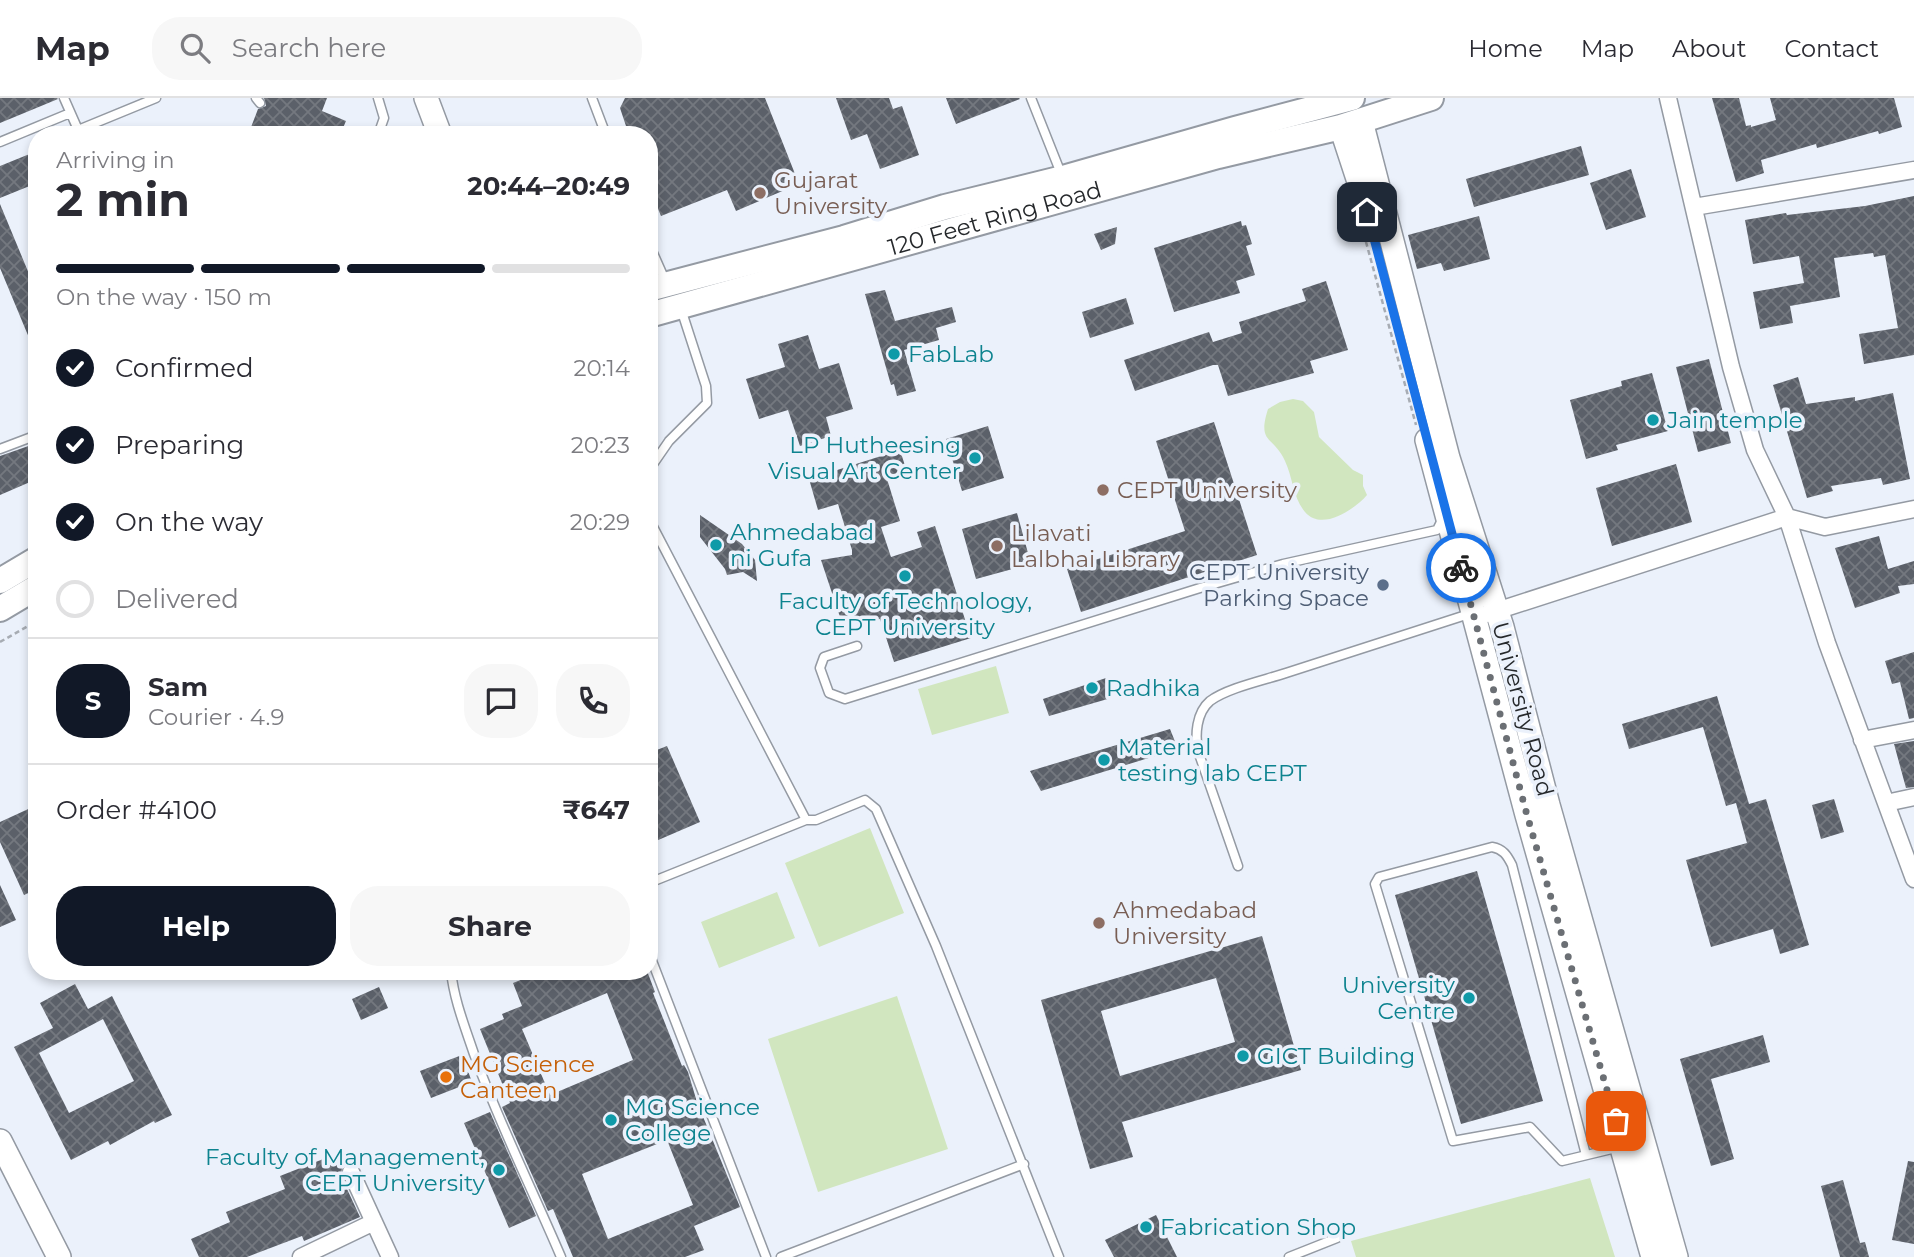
<!DOCTYPE html>
<html lang="en">
<head>
<meta charset="utf-8">
<style>
  body { margin:0; font-family:Montserrat,sans-serif; background:#f7f7f7; color:#2b2b33; height:100vh; display:flex; flex-direction:column; font-size:26px; white-space:nowrap }
  * { box-sizing:border-box; margin:0 }
  p { font-size:23px; color:#7c7c81 }
  .icon { flex:none; width:38px; height:38px; fill:none; stroke:currentColor; stroke-width:2; stroke-linecap:round; stroke-linejoin:round }
  .map { position:relative; flex:1; overflow:hidden }
  .sheet { position:absolute; left:28px; top:28px; width:630px; height:854px; display:flex; flex-direction:column; background:#fff; border-radius:28px; box-shadow:0 4px 10px #0003 }
  .sheet>* { flex:none }
  .pin { position:absolute; display:grid; place-items:center; width:60px; height:60px; color:#fff; margin:-30px; border-radius:14px; box-shadow:0 4px 10px #0006 }
  .courier { position:absolute; display:grid; place-items:center; width:70px; height:70px; margin:-35px; border:5px solid #1a73e8; border-radius:50%; background:#fff; color:#222; box-shadow:0 2px 9px #0007 }
  .summary em { font-style:normal; font-weight:700 }
  .summary div { display:flex; flex-direction:column-reverse }
  .summary { display:flex; align-items:center; justify-content:space-between; height:119px; padding:0 28px }
  h1 { font-size:46px; font-weight:700; line-height:52px }
  .bar { display:grid; grid-template-columns:repeat(4,1fr); gap:10px 7px; align-content:center; height:84px; padding:0 28px }
  .bar i { height:9px; border-radius:5px; background:#e1e1e2 }
  .bar .active { background:#111827 }
  .bar p { grid-column:span 4 }
  .line { display:flex; align-items:center; gap:18px; padding:0 28px; border-top:2px solid #e1e1e2 }
  .line div { flex:1 }
  .round { display:grid; place-items:center; flex:none; width:74px; height:74px; border-radius:28px; background:#f7f7f7 }
  ol { padding:0 28px; list-style:none }
  li { display:flex; align-items:center; gap:21px; height:77px }
  li p { margin-inline-start:auto }
  li .icon { padding:7px; border-radius:50%; background:#111827; color:#fff; stroke-width:4 }
  li:last-child { color:#7c7c81 }
  li i { width:38px; height:38px; border:4px solid #e1e1e2; border-radius:50% }
  .button { display:flex; gap:14px; margin-top:auto; padding:14px 28px }
  .button a { flex:1; height:80px; border-radius:28px; background:#111827; color:#fff; font-size:28px; font-weight:700; line-height:80px; text-align:center }
  .button a+a { background:#f7f7f7; color:#2b2b33 }
  header { display:flex; align-items:center; gap:42px; box-sizing:border-box; height:98px; padding:0 35px; background:#fff; border-bottom:2px solid #e1e1e2 }
  header strong { font-size:33px }
  nav { display:flex; gap:38px; margin-inline-start:auto; font-size:24px }
  .search { width:490px; height:63px; background:#f7f7f7; display:flex; align-items:center; gap:18px; box-sizing:border-box; padding:0 24px; border-radius:28px; color:#7c7c81; font-size:26px }
  .map>svg:first-child { display:block }
  .garden { fill:#d1e6bf }
  .building { fill:url(#building-cross-hatch); fill-rule:evenodd }
  .lines { fill:none; stroke-linecap:round; stroke-linejoin:round }
  .lane-casing { stroke:#949aa3; stroke-width:11 }
  .street-casing { stroke:#949aa3; stroke-width:19 }
  .secondary-casing { stroke:#949aa3; stroke-width:26 }
  .primary-casing { stroke:#949aa3; stroke-width:28 }
  .path { stroke:#a7acb3; stroke-width:2.5; stroke-dasharray:5 3.5; stroke-linecap:butt }
  .lane { stroke:#fff; stroke-width:8 }
  .street { stroke:#fff; stroke-width:16 }
  .secondary { stroke:#fff; stroke-width:23 }
  .primary { stroke:#fff; stroke-width:24 }
  .done { stroke:#6b6f74; stroke-width:7; stroke-dasharray:0 12.6 }
  .route { stroke:#1a73e8; stroke-width:9 }
  .education-dot { fill:#8d6e63; stroke:#ebf1fb; stroke-width:2.5 }
  .culture-dot { fill:#0f9aa8; stroke:#ebf1fb; stroke-width:2.5 }
  .service-dot { fill:#5c6f8a; stroke:#ebf1fb; stroke-width:2.5 }
  .food-dot { fill:#e8710a; stroke:#ebf1fb; stroke-width:2.5 }
  .labels { text-anchor:middle; dominant-baseline:central; stroke-width:7; stroke-linejoin:round; paint-order:stroke }
  .education-label { font-size:23px; fill:#785e54; stroke:#ebf1fb; text-anchor:start }
  .street-label { font-size:23px; fill:#26292c; stroke:#ebf1fb }
  .culture-label { font-size:23px; fill:#0d838f; stroke:#ebf1fb; text-anchor:start }
  .service-label { font-size:23px; fill:#4e5e75; stroke:#ebf1fb; text-anchor:end }
  .food-label { font-size:23px; fill:#c56008; stroke:#ebf1fb; text-anchor:start }
</style>
</head>
<body>
<header>
<strong>Map</strong>
<div class="search"><svg class="icon" aria-label="search" viewBox="0 0 24 24"><circle cx="10" cy="10" r="6"/><path d="M15 15l6 6"/></svg>Search here</div>
<nav><a>Home</a><a>Map</a><a>About</a><a>Contact</a></nav>
</header>
<div class="map">
<svg width="1914" height="1159" viewBox="0 0 1914 1159">
  <defs>
    <pattern id="building-cross-hatch" width="8" height="8" patternUnits="userSpaceOnUse" patternTransform="scale(1.75)"><rect width="8" height="8" fill="#5b6069"/><path d="M0 0l8 8M0 8l8-8" fill="none" stroke="#74787f"/></pattern>
  </defs>
  <rect width="100%" height="100%" fill="#ebf1fb"/>
  <!-- garden -->
  <path class="garden" d="M1293,301L1303,303L1314,314L1319,339L1353,372L1363,377V388L1367,397C1355,411 1322,434 1305,414C1293,400 1293,380 1285,363C1273,337 1257,346 1268,311L1280,304Z
    M996,568L1009,615L932,637L918,591Z
    M870,730L904,815L819,849L785,765Z
    M777,794L795,840L719,870L701,824Z
    M897,898L948,1051L818,1094L768,941Z
    M1590,1080L1615,1159H1356L1351,1143Z"/>
  <!-- building -->
  <path class="building" d="M0,0H57L58,1L0,25Z
    M264,0H327L322,13L346,23L340,37H248L258,11L266,8Z
    M625,0H765L799,86L736,113L727,92L661,118L649,89V37H629L620,10Z
    M836,0H889L893,11L902,8L919,57L880,71L867,36L851,42Z
    M946,0H1019L1020,1L956,26Z
    M1712,0H1739L1746,28L1751,27V29L1776,22L1770,0H1894L1902,29L1879,36L1878,33L1817,50L1816,46L1761,62L1764,75L1736,84Z
    M1581,48L1589,77L1474,109L1466,81Z
    M37,53V85L0,100V68Z
    M1631,71L1646,119L1606,132L1590,85Z
    M1914,98V257L1864,266L1859,236L1898,230L1885,157L1874,159L1873,155L1834,160L1840,199L1790,208L1793,225L1760,231L1753,194L1804,185L1799,158L1753,166L1745,122L1786,115L1787,117L1865,108Z
    M0,106L37,195V259L0,170Z
    M1479,118L1490,161L1444,173L1441,165L1417,171L1408,137Z
    M1241,123L1242,128L1246,127L1252,146L1246,148L1255,177L1236,183L1240,195L1174,214L1154,150Z
    M1117,129L1115,146L1101,152L1094,136Z
    M1326,183L1348,252L1310,263L1314,275L1228,298L1218,267H1213L1135,293L1124,262L1209,234L1213,244L1242,235L1239,224L1306,203L1302,191Z
    M885,192L895,223L952,209L956,224L936,230L939,242L904,252L916,293L897,298L894,286L891,287L865,196Z
    M1126,200L1134,226L1090,240L1082,214Z
    M808,237L819,271L839,265L853,311L826,319L831,338L800,348L788,312L759,321L746,281L785,269L778,246Z
    M1709,261L1731,345L1698,354L1676,269Z
    M1652,275L1668,333L1616,347L1618,352L1586,361L1570,302L1622,288L1621,283Z
    M1798,279L1806,306L1855,299V303L1893,295L1910,381L1883,387L1881,380L1831,388L1833,393L1807,400L1773,287Z
    M1214,324L1257,457L1081,514L1067,471L1185,433L1156,343Z
    M988,328L1004,380L962,393L946,341Z
    M37,345V381L0,397V358Z
    M900,352L907,374L887,381L900,423L881,429L891,459L922,449L917,434L935,428L971,540L894,564L880,521L873,523V521L841,522L821,462L852,457V452L838,406L818,412L809,381Z
    M1676,366L1692,424L1612,448L1596,390Z
    M1017,415L1031,466L976,481L962,431Z
    M700,417L742,446L755,462L757,483L743,474L727,477L725,471L700,439Z
    M1879,438L1888,471L1914,463V486L1898,488L1900,495L1855,510L1835,450Z
    M1914,554V620L1909,621L1900,584L1892,586L1885,563Z
    M1106,580L1111,600L1049,618L1043,601Z
    M1717,598L1749,706L1766,701L1809,847L1780,856L1773,831L1711,849L1686,762L1747,745L1736,705L1726,708L1703,629L1629,651L1622,626Z
    M1170,631L1178,651L1041,693L1030,673Z
    M1914,643V689L1906,690L1894,646Z
    M667,648L700,724L649,746V655Z
    M1834,701L1844,734L1821,741L1812,707Z
    M37,707V791L24,797L0,744V724Z
    M1477,773L1543,1003L1461,1026L1395,797Z
    M0,787L16,822L0,829Z
    M1262,838L1301,972L1122,1024L1133,1059L1090,1071L1041,902ZM1216,880L1235,944L1120,978L1101,913Z
    M543,873H589L591,877L601,873H647L655,894L653,895L682,968L684,967L688,974L697,1004L740,1109L694,1128L704,1152L685,1159H573L553,1111L548,1113L502,1009L510,1005L480,931L504,921L502,916L522,908L513,885ZM607,895L633,962L550,997L522,931ZM667,1042L693,1107L608,1141L582,1076Z
    M75,886L88,911L112,898L172,1017L155,1025L154,1023L110,1047L108,1043L71,1062L14,949L53,930L40,905ZM103,921L134,983L69,1015L39,955Z
    M379,889L388,910L361,922L352,901Z
    M1763,937L1770,964L1711,981L1734,1061L1711,1068L1680,961Z
    M462,957L472,984L431,1000L420,973Z
    M490,1014L536,1118L509,1130L464,1025Z
    M336,1056L342,1070L341,1078L360,1119L304,1143L302,1138L247,1159H199L191,1141L230,1124L226,1114L285,1091L280,1078Z
    M1908,1063L1914,1064V1146L1892,1142Z
    M1843,1082L1860,1145L1865,1144L1869,1159H1840L1821,1088Z
    M1156,1117L1177,1159H1114L1105,1142Z"/>
  <g class="lines">
    <!-- lane casing -->
    <g class="lane-casing">
      <path id="lane" d="M64,0L79,34
        M256,0L260,5
        M378,0L384,20L378,37
        M592,0L606,37
        M1031,0L1062,78
        M78,32L156,0
        M0,44L70,15
        M649,146L665,182
        M0,351L37,337
        M649,372L669,343L707,305L706,288L681,211
        M649,421L806,722H816L865,702L876,711L936,848L1059,1159
        M857,548L824,559L820,570L829,595L845,601L1200,490L1283,466L1437,432L1442,422
        M1238,768L1198,653C1195,637 1196,615 1210,603C1227,590 1265,582 1286,575C1347,555 1408,536 1469,516
        M649,785L806,722
        M649,855L766,1159
        M451,873C454,902 465,929 474,956C499,1025 532,1091 561,1159
        M1586,1057L1512,767C1507,757 1503,751 1492,749L1379,779L1375,786L1453,1043L1530,1029L1562,1063L1620,1049
        M781,1159L1024,1066
        M1289,1159L1337,1140"/>
    </g>
    <!-- street casing -->
    <g class="street-casing">
      <path id="street" d="M1668,0L1731,269L1755,352L1787,419L1827,545L1914,781
        M1694,109L1914,72
        M1487,516L1787,419L1825,429L1914,411
        M1862,642L1914,632
        M1886,705L1914,699
        M351,1074L390,1159
        M301,1159L374,1124"/>
    </g>
    <!-- secondary casing -->
    <g class="secondary-casing">
      <path id="secondary" d="M426,0L440,37
        M1361,23L1448,360L1502,529L1548,707L1676,1159
        M1341,29L1362,93
        M1427,342L1527,717L1653,1159
        M0,1043L59,1159"/>
    </g>
    <!-- primary casing -->
    <g class="primary-casing">
      <g id="primary">
        <path d="M649,191L844,140L945,109L1063,80L1235,31L1352,0"/>
        <path id="s1" d="M649,217L1218,58L1341,29L1431,0"/>
        <path d="M0,483L37,461"/>
        <path d="M0,511L37,489"/>
      </g>
    </g>
    <!-- path -->
    <path class="path" d="M1357,111L1416,327
      M0,544L37,523"/>
    <!-- lane -->
    <use href="#lane" class="lane"/>
    <!-- street -->
    <use href="#street" class="street"/>
    <!-- secondary -->
    <use href="#secondary" class="secondary"/>
    <!-- primary -->
    <use href="#primary" class="primary"/>
  </g>
  <g class="lines">
    <!-- done -->
    <path class="done" d="M1461,470L1527,717L1616,1023"/>
    <!-- route -->
    <path class="route" d="M1367,114L1461,470"/>
  </g>
  <!-- markers -->
  <g class="education-dot">
    <circle cx="760" cy="95" r="7"/>
    <circle cx="1103" cy="392" r="7"/>
    <circle cx="997" cy="448" r="7"/>
    <circle cx="1099" cy="825" r="7"/>
  </g>
  <g class="culture-dot">
    <circle cx="894" cy="256" r="7"/>
    <circle cx="1653" cy="322" r="7"/>
    <circle cx="975" cy="360" r="7"/>
    <circle cx="716" cy="447" r="7"/>
    <circle cx="905" cy="478" r="7"/>
    <circle cx="1092" cy="590" r="7"/>
    <circle cx="1104" cy="662" r="7"/>
    <circle cx="1469" cy="900" r="7"/>
    <circle cx="1243" cy="958" r="7"/>
    <circle cx="611" cy="1022" r="7"/>
    <circle cx="499" cy="1072" r="7"/>
    <circle cx="1146" cy="1129" r="7"/>
  </g>
  <circle class="service-dot" cx="1383" cy="487" r="7"/>
  <circle class="food-dot" cx="446" cy="979" r="7"/>
  <g class="labels">
    <!-- education labels -->
    <g class="education-label">
      <text x="774" y="82">Gujarat<tspan x="774" dy="26">University</tspan></text>
      <text x="1117" y="392">CEPT University</text>
      <text x="1011" y="435">Lilavati<tspan x="1011" dy="26">Lalbhai Library</tspan></text>
      <text x="1113" y="812">Ahmedabad<tspan x="1113" dy="26">University</tspan></text>
    </g>
    <!-- street labels -->
    <g class="street-label">
      <text stroke="none"><textPath href="#s1" startOffset="359">120 Feet Ring Road</textPath></text>
      <text transform="translate(1523 611) rotate(75)">University Road</text>
    </g>
    <!-- culture labels -->
    <g class="culture-label">
      <text x="908" y="256">FabLab</text>
      <text x="1667" y="322">Jain temple</text>
      <text x="961" y="347" text-anchor="end">LP Hutheesing<tspan x="961" dy="26">Visual Art Center</tspan></text>
      <text x="730" y="434">Ahmedabad<tspan x="730" dy="26">ni Gufa</tspan></text>
      <text x="905" y="503" text-anchor="middle">Faculty of Technology,<tspan x="905" dy="26">CEPT University</tspan></text>
      <text x="1106" y="590">Radhika</text>
      <text x="1118" y="649">Material<tspan x="1118" dy="26">testing lab CEPT</tspan></text>
      <text x="1455" y="887" text-anchor="end">University<tspan x="1455" dy="26">Centre</tspan></text>
      <text x="1257" y="958">GICT Building</text>
      <text x="625" y="1009">MG Science<tspan x="625" dy="26">College</tspan></text>
      <text x="485" y="1059" text-anchor="end">Faculty of Management,<tspan x="485" dy="26">CEPT University</tspan></text>
      <text x="1160" y="1129">Fabrication Shop</text>
    </g>
    <!-- service labels -->
    <g class="service-label">
      <text x="1369" y="474">CEPT University<tspan x="1369" dy="26">Parking Space</tspan></text>
    </g>
    <!-- food labels -->
    <g class="food-label">
      <text x="460" y="966">MG Science<tspan x="460" dy="26">Canteen</tspan></text>
    </g>
  </g>
</svg>
<div class="pin" style="left:1616px;top:1023px;background:#ea580c"><svg class="icon" aria-label="bag" viewBox="0 0 24 24"><path d="M5 8h14l-1 12H6zM9 8a3 3 0 0 1 6 0"/></svg></div>
<div class="pin" style="left:1367px;top:114px;background:#1f2937"><svg class="icon" aria-label="home" viewBox="0 0 24 24"><path d="M3 11l9-7 9 7M6 9v11h12V9"/></svg></div>
<div class="courier" style="left:1461px;top:470px"><svg class="icon" aria-label="bike" viewBox="0 0 24 24"><circle cx="6" cy="16" r="4"/><circle cx="18" cy="16" r="4"/><path d="M6 16l4-8h5l3 8M10 8l3 8H6M13 5h3"/></svg></div>
<section class="sheet">
<div class="summary"><div><h1>2 min</h1><p>Arriving in</p></div><em>20:44–20:49</em></div>
<div class="bar"><i class="active"></i><i class="active"></i><i class="active"></i><i></i><p>On the way · 150 m</p></div>
<ol>
<li><svg class="icon" aria-label="check" viewBox="0 0 24 24"><path d="M5 12l5 5 9-10"/></svg>Confirmed<p>20:14</p></li>
<li><svg class="icon" aria-label="check" viewBox="0 0 24 24"><path d="M5 12l5 5 9-10"/></svg>Preparing<p>20:23</p></li>
<li><svg class="icon" aria-label="check" viewBox="0 0 24 24"><path d="M5 12l5 5 9-10"/></svg>On the way<p>20:29</p></li>
<li><i></i>Delivered</li>
</ol>
<div class="line" style="height:126px"><b class="round" style="background:#111827;color:#fff">S</b><div><b>Sam</b><p>Courier · 4.9</p></div><a class="round"><svg class="icon" aria-label="chat" viewBox="0 0 24 24"><path d="M4 5h16v11H9l-5 4z"/></svg></a><a class="round"><svg class="icon" aria-label="phone" viewBox="0 0 24 24"><path d="M5 4h4l2 5-3 2q2 4 5 5l2-3 5 2v4C11 20 4 13 5 4z"/></svg></a></div>
<div class="line" style="height:91px"><div>Order #4100</div><b>₹647</b></div>
<div class="button"><a>Help</a><a>Share</a></div>
</section>
</div>
</body>
</html>
